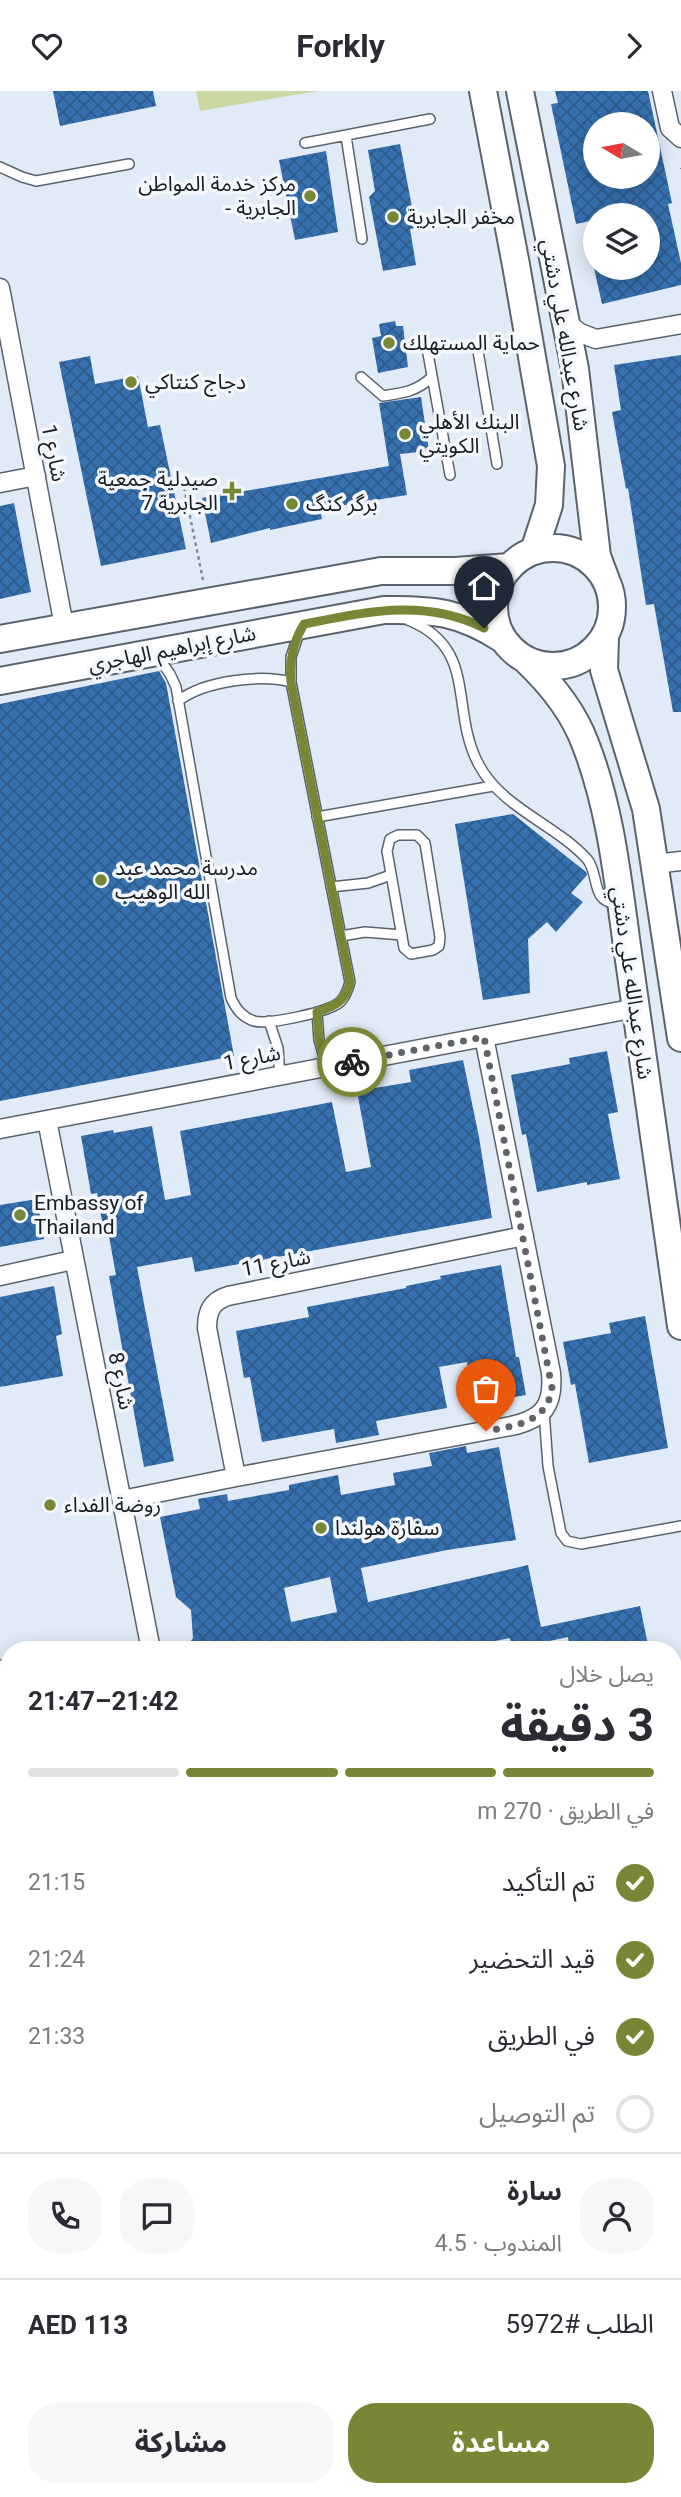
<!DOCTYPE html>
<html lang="ar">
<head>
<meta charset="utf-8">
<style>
  body { margin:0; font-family:Roboto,"Noto Sans Arabic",sans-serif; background:#f7f7f7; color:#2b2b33; direction:rtl; height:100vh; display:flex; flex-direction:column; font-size:26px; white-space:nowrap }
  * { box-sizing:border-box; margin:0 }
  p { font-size:23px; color:#7c7c81 }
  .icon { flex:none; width:38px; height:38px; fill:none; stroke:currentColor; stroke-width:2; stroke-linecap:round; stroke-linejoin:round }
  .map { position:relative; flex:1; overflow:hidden; direction:ltr }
  .details { position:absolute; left:0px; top:1550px; width:682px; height:856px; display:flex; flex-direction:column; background:#fff; border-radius:28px 28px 0 0; box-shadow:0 4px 18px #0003; direction:rtl }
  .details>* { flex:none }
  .needle { width:46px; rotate:280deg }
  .tools { position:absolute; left:583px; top:21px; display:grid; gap:14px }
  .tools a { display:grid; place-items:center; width:77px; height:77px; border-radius:50%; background:#fff; box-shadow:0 4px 18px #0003; font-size:35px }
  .pin { position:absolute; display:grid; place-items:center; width:60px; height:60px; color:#fff; margin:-72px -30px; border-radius:50% 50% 50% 0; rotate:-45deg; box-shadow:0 0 7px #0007 }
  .pin .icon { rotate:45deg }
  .courier { position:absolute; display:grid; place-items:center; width:70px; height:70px; margin:-35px; border:5px solid #788736; border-radius:50%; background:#fff; color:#222; box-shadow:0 2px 9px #0007 }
  .headline em { font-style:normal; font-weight:700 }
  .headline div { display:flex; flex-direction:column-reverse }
  .headline { display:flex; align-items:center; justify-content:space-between; height:119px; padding:0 28px }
  h1 { font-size:46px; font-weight:700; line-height:52px }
  .bar { display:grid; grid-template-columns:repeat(4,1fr); gap:10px 7px; align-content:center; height:84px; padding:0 28px }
  .bar i { height:9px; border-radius:5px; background:#e1e1e2 }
  .bar .selected { background:#788736 }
  .bar p { grid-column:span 4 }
  .line { display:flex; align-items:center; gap:18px; padding:0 28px; border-top:2px solid #e1e1e2 }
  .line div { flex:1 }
  .round { display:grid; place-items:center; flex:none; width:74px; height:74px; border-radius:28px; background:#f7f7f7 }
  ol { padding:0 28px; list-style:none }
  li { display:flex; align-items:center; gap:21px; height:77px }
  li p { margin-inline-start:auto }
  li .icon { padding:7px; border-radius:50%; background:#788736; color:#fff; stroke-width:4 }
  li:last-child { color:#7c7c81 }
  li i { width:38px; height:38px; border:4px solid #e1e1e2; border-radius:50% }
  .primary-button { display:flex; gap:14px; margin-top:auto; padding:14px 28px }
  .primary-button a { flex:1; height:80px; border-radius:28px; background:#788736; color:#fff; font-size:28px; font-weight:700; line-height:80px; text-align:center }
  .primary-button a+a { background:#f7f7f7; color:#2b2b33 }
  header { display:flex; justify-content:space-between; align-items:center; height:91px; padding:0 28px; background:#fff; font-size:32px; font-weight:700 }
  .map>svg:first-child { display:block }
  .garden { fill:#cbd8a3 }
  .building { fill:url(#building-cross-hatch); fill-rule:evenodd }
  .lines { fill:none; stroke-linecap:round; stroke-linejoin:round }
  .lane-casing { stroke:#5a636d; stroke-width:12 }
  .street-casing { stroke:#5a636d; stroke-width:21 }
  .secondary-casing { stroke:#5a636d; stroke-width:30 }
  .path { stroke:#848a93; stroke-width:2.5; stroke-dasharray:3.5 3.5; stroke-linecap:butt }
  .lane { stroke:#fff; stroke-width:9 }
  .street { stroke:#fff; stroke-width:18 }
  .secondary { stroke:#fff; stroke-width:26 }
  .done { stroke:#5f646b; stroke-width:7; stroke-dasharray:0 12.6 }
  .route { stroke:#788736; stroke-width:9 }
  .poi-dot { fill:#788736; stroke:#f4f8fd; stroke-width:2.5 }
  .labels { text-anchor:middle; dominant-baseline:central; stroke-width:7; stroke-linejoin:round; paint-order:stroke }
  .poi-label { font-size:21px; fill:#191c20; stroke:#f4f8fd; text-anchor:start }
  .street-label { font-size:21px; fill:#191c20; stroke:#f4f8fd }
</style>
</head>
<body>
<header><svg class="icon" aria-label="forward" viewBox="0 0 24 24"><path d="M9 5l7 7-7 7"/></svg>Forkly<svg class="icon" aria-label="heart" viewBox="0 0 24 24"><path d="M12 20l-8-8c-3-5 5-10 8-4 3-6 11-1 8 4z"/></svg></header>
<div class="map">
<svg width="681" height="2406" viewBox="0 0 681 2406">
  <defs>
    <pattern id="building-cross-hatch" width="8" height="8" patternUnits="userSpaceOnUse" patternTransform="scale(1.75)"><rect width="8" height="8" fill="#3670ae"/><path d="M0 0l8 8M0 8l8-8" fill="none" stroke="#2d5b8d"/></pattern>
  </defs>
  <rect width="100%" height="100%" fill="#e1ebf7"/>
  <!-- garden -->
  <path class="garden" d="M196,0H318L200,20Z"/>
  <!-- building -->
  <path class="building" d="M53,0H153L156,15L60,35Z
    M555,0H648L672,112L668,113L681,172V194L602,213L594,177H648V124H595V129L576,133L551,13L558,12ZM595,33H648V86H595Z
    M400,53L416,137L410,138L416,174L383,180L369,106L375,100L368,59Z
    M326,60L338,141L295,149L279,69Z
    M395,230L396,235H403L408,276L378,282L372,247L381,245L379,233Z
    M681,264V621H673L654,513L646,514L628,397L626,398L612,321L621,319L614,274Z
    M90,265L95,293L138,285L148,336L160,334L186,458L101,475L59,271Z
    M421,306L429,360L400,363L407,404L320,418L322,428L270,439V437L211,452L202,407L239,399V401L389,375L379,312Z
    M14,412L31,501L0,508V415Z
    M159,580L166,592L234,965L0,1010V613Z
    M513,723L586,781L587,784L571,802L583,811L556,841L547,831L528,848L530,902L483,909L455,733Z
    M607,960L618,1021L608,1023L620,1088L587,1094V1091L537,1101L526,1043L522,1044L511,984L570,973L569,967Z
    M463,969L479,1046L492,1127L195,1181L192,1166L137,1176L174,1370L144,1376L109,1185L116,1184L108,1140L104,1141L97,1102L91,1103L81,1045L113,1039L114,1042L152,1035L165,1109L191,1104L180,1040L332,1011L346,1081L371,1076L357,1000L411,991L409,979Z
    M37,1108L44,1148L0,1156V1114Z
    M501,1174L516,1266H519L526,1304L475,1313L467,1271L439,1276L447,1317L376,1330L379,1344L336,1352L334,1338L262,1351L250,1286L244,1287L236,1240L309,1226L307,1216L406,1197V1195L441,1188L440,1185Z
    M54,1195L62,1243L56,1245L63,1285L0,1296V1206Z
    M645,1225L668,1357L589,1372L575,1293L571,1294L563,1251L611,1242L609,1232Z
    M466,1355L467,1362L499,1356L516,1449L447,1459L361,1477L368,1511L528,1474L541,1536L640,1515L649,1559H570L568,1546L512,1558L510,1547L450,1559H185L193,1547L191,1519L176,1506L160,1426L200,1418L198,1408L227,1403L228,1410L289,1399V1394L338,1384L341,1404L395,1394L393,1382L432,1375L429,1362ZM330,1486L337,1521L291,1531L284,1497Z"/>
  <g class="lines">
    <!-- lane casing -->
    <g class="lane-casing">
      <path id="lane" d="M346,45L362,148
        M305,52L430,28
        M0,76L22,86L36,90L129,73
        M427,257L450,384
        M478,260L497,373
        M361,286L383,305C404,302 417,300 432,286
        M408,529C479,557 449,619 479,674C502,717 555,733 587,768C600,783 590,812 617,812
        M157,565L170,583L176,596L231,907C236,918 242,926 254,930C269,934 329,921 340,911C346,905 348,899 350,891L291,591V566L300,539
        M178,610C204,590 259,583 291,591
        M317,726L493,695
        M398,744H417L425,752L440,846L439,855L433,859L411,863L404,857L387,760L390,748Z
        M331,796L368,792L391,784
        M341,845L365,841L402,844
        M317,921L319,949L327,976
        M269,930L278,957L280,985
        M544,1320L548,1375L561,1442L567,1450L581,1453L681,1435
        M0,1574L9,1576
        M0,1764L9,1765
        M674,1779L681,1777
        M0,1853L9,1845"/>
    </g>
    <!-- street casing -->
    <g class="street-casing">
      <path id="street" d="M662,0L670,37L681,47
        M0,197L64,535
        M567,232L580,242L596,248L681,233
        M0,392L36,385
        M655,773L681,770
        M47,1029L151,1559
        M0,1038L636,917
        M0,1185L73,1169
        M236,1386L207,1237C207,1220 212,1210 228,1205L524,1145
        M122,1409L236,1386L511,1335C543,1328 554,1315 551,1282L484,946
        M0,1892L9,1897
        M0,2083L9,2082
        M674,2304L681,2311
        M312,2398L313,2406
        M431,2398L433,2406
        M91,2406L109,2403"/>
    </g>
    <!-- secondary casing -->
    <g class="secondary-casing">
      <path id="secondary" d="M483,0L516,174L551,375L549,414L534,460
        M520,0L575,278L597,465L606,489
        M494 516a59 59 0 1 1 118 0a59 59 0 1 1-118 0Z
        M605,545L604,579L646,718L681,947
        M0,548L381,480H455L510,476
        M527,570C552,594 573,620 585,652C613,723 619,802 630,876C647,996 664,1115 681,1235
        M0,590L384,519C434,518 461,521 504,549
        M674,2107L681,2106
        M674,2148L681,2147
        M0,2237L9,2235
        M0,2273L9,2271"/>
    </g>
    <!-- path -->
    <path class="path" d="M681,77V78
      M187,383L184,396L203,489"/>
    <!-- lane -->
    <use href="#lane" class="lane"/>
    <!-- street -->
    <use href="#street" class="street"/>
    <!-- secondary -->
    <use href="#secondary" class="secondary"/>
  </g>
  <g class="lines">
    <!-- done -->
    <path class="done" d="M352,971L484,946L552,1297C547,1332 515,1335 486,1340"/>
    <!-- route -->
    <path class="route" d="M352,971L327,976L319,949L317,921C335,915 346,910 350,891L291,591C289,569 293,551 304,533C367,521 424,507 484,537"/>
  </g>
  <!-- markers -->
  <g class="poi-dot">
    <circle cx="310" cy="105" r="7"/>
    <circle cx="393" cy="126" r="7"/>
    <circle cx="389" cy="252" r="7"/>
    <circle cx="131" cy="291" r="7"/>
    <circle cx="405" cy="343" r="7"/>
    <path d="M228.5 389.5h7v7h7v7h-7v7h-7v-7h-7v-7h7z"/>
    <circle cx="292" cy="413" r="7"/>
    <circle cx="101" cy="789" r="7"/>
    <circle cx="20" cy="1124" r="7"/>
    <circle cx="50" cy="1414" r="7"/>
    <circle cx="321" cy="1437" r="7"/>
  </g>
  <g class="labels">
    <!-- poi labels -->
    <g class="poi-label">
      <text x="296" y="93" text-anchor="end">مركز خدمة المواطن<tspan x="296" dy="24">- الجابرية</tspan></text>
      <text x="407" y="126">مخفر الجابرية</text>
      <text x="403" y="252">حماية المستهلك</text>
      <text x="145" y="291">دجاج كنتاكي</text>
      <text x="419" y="331">البنك الأهلي<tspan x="419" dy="24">الكويتي</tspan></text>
      <text x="218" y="388" text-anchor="end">صيدلية جمعية<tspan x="218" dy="24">الجابرية 7</tspan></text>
      <text x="306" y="413">برگر كنگ</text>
      <text x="115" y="777">مدرسة محمد عبد<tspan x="115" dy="24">الله الوهيب</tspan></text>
      <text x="34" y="1112">Embassy of<tspan x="34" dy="24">Thailand</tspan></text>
      <text x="64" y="1414">روضة الفداء</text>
      <text x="335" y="1437">سفارة هولندا</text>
    </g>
    <!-- street labels -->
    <g class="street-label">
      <text transform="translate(565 244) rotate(80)">شارع عبدالله علي دشتي</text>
      <text transform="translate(54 362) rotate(79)">شارع 1</text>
      <text transform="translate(172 558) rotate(-11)">شارع إبراهيم الهاجري</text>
      <text transform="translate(632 892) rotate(82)">شارع عبدالله علي دشتي</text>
      <text transform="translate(252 967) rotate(-11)">شارع 1</text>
      <text transform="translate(276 1172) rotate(-11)">شارع 11</text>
      <text transform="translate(121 1290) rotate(78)">شارع 8</text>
    </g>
  </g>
</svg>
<div class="tools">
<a><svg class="needle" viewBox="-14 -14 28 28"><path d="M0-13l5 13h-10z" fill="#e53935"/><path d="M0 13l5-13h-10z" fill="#7c7c81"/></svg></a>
<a><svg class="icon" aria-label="layers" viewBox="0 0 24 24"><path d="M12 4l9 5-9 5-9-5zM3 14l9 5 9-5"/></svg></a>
</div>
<div class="pin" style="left:486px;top:1340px;background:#ea580c"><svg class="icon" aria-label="bag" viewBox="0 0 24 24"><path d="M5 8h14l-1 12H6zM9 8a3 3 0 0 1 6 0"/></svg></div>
<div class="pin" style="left:484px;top:537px;background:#1f2937"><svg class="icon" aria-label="home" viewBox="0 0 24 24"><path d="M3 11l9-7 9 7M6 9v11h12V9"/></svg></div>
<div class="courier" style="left:352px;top:971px"><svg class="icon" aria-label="bike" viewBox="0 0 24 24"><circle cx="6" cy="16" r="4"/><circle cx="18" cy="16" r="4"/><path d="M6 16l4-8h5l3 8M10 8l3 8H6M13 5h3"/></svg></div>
<section class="details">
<div class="headline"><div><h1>3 دقيقة</h1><p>يصل خلال</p></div><em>21:42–21:47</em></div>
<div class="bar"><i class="selected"></i><i class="selected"></i><i class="selected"></i><i></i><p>في الطريق · 270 m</p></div>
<ol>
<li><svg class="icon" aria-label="check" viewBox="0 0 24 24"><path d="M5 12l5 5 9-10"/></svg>تم التأكيد<p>21:15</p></li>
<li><svg class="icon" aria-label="check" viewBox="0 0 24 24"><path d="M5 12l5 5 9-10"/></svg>قيد التحضير<p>21:24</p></li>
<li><svg class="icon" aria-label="check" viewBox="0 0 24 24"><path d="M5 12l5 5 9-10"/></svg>في الطريق<p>21:33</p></li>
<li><i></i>تم التوصيل</li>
</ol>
<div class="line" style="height:126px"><a class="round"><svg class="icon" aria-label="person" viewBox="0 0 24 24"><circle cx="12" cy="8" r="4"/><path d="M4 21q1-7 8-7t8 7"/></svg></a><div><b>سارة</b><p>المندوب · 4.5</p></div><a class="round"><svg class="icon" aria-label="chat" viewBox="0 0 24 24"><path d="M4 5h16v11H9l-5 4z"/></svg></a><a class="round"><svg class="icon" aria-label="phone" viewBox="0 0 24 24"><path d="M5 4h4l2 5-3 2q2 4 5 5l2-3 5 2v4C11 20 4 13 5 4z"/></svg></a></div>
<div class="line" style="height:91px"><div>الطلب #5972</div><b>AED 113</b></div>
<div class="primary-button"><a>مساعدة</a><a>مشاركة</a></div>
</section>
</div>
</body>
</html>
